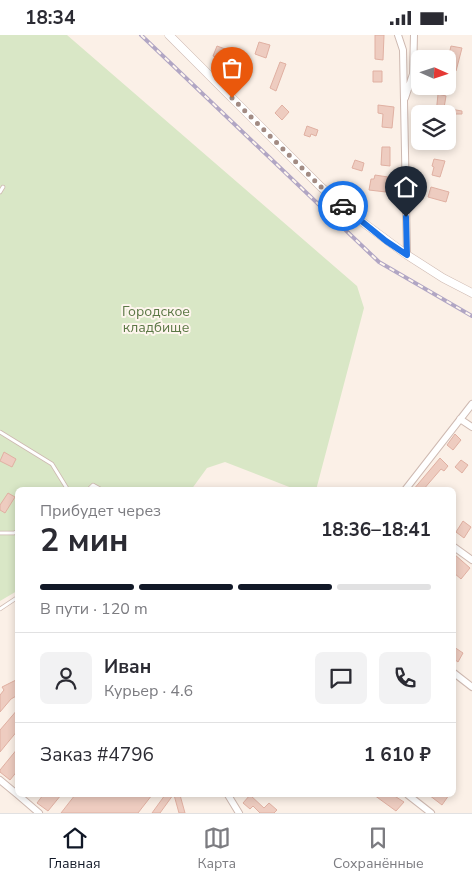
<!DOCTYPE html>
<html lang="ru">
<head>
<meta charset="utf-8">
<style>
  body { margin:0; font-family:"Nunito Sans",sans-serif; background:#f2f2f3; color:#2b2b33; height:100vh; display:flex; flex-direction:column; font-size:19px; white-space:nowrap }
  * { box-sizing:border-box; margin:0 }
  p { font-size:16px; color:#7c7c81 }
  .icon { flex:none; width:28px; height:28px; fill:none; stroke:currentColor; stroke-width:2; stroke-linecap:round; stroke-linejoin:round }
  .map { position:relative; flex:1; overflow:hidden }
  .side { position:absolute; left:15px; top:452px; width:441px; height:310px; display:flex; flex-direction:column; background:#fff; border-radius:8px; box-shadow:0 2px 8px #0003 }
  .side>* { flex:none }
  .needle { width:32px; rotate:93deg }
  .tools { position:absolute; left:411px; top:15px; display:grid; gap:10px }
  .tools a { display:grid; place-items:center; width:45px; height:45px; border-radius:8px; background:#fff; box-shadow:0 2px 8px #0003; font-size:25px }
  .pin { position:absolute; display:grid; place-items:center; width:42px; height:42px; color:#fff; margin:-51px -21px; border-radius:50% 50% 50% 0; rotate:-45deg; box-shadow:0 0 5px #0007 }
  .pin .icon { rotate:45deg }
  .courier { position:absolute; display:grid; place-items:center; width:50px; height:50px; margin:-25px; border:4px solid #1a73e8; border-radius:50%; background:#fff; color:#222; box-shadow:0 1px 6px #0007 }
  .overview em { font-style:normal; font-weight:700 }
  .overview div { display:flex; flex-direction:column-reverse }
  .overview { display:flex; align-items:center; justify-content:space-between; height:85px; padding:0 25px }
  h1 { font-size:32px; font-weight:700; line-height:38px }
  .bar { display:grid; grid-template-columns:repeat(4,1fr); gap:8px 5px; align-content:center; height:60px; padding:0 25px }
  .bar i { height:6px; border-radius:4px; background:#e1e1e2 }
  .bar .on { background:#111827 }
  .bar p { grid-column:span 4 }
  .line { display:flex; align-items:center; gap:12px; padding:0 25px; border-top:1px solid #e1e1e2 }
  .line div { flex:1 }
  .round { display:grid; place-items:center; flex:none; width:52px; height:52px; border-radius:8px; background:#f2f2f3 }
  .status { display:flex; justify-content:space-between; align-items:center; height:35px; padding:0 25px; background:#fff; direction:ltr }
  .status svg { height:14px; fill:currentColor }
  .menu { display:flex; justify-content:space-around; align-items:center; height:70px; border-top:1px solid #e1e1e2; background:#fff; font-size:14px; color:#7c7c81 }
  .menu a { display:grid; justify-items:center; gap:2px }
  .menu .on { color:#111827 }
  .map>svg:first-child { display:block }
  .green { fill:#d9e7c6 }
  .building { fill:#eeccc0; stroke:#e0b0a2 }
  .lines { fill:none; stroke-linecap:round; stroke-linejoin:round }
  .service-casing { stroke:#ceb9b1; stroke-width:4.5 }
  .minor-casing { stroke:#ceb9b1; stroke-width:8 }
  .tertiary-casing { stroke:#ceb9b1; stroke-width:9 }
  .service { stroke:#fff; stroke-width:3 }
  .minor { stroke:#fff; stroke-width:6 }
  .tertiary { stroke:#fff; stroke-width:8 }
  .rail-casing { stroke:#b1a6c4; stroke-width:4 }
  .rail { stroke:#fef5ed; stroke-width:2; stroke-dasharray:5.5; stroke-linecap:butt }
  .done { stroke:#a28b83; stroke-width:5; stroke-dasharray:0 9 }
  .route { stroke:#1a73e8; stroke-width:6 }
  .labels { text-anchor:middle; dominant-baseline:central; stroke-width:4; stroke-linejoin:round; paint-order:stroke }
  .park-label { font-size:14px; fill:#5c7846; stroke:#fef5ed }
</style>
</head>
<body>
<div class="status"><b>18:34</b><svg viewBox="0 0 49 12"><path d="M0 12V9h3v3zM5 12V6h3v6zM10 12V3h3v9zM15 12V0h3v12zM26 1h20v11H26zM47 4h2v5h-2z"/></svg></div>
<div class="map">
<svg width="472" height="778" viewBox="0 0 472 778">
  <rect width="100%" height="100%" fill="#fbf0e7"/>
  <!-- green -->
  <path class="green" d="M0,0H67L357,251L364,273L316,455H297L225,427L207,433L191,455H18L17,556L0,566Z"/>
  <!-- building -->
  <path class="building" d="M375,0H384L383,25L375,24Z
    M259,7L270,10L266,23L255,19Z
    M217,11L228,15L225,25L213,21Z
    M451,11L462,13L456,36L448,34V24Z
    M280,27L286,29L276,56L270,53Z
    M373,36H382V47H373Z
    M438,59L446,61L444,73L462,76V79H436Z
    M282,70L289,77L282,85L275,78Z
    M378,70L394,72L392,93L382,92L383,79L378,78Z
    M307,91L318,95L316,101L311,99L310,102L304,100Z
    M435,106H448L446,114L433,111Z
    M382,112H390V131L381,130Z
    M434,124L445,126L440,142L432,140L434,132L432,131Z
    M355,125L364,128L362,136L352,133Z
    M375,140L388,142L386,157L369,155L371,144H374Z
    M431,152L449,157L446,167L428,162Z
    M455,399L461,405L453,415L447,410Z
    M4,417L16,424L12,432L0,426Z
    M440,423L448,431L444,436L441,434L423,455H413Z
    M461,425L468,430L462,438L455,432Z
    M8,458L15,462L5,478L0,475V470Z
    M463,486L471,492L464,503L456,497Z
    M454,519L470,533L461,544L454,538Z
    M454,612L463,618L458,627L454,624Z
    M18,644V660L11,664L0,677V660L4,655L2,652Z
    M18,674V695L0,717V695Z
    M18,713V735L10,745L0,737V735Z
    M43,760H61L48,776L37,768Z
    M75,760H152L138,778H61Z
    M165,760H173L160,778H152Z
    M174,760H180L185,778H179Z
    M250,760L264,773L269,768L277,775L274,778H260L253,771L250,774L243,768Z
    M374,760H393L404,767L396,776Z
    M429,760H449L442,770Z"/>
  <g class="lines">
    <!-- service casing -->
    <g class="service-casing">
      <path id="service" d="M0,157L3,152
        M0,397L52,429L68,455
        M88,455L93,450L102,455
        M0,498H14L18,496
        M0,574L18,562"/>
    </g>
    <!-- minor casing -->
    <g class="minor-casing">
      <path id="minor" d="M398,0L403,15L407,220
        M405,63L413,39L414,0
        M460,384L472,392
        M405,455L472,369
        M454,512L472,525
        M454,638L472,652
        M0,745L18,760
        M18,760L39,778
        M228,760L239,778
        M408,760L431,778"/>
    </g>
    <!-- tertiary casing -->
    <g class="tertiary-casing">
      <path id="tertiary" d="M169,0L321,152L357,183L407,220L443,243L472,258"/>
    </g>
    <!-- service -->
    <use href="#service" class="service"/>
    <!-- minor -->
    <use href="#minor" class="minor"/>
    <!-- tertiary -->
    <use href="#tertiary" class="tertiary"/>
    <!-- rail casing -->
    <g class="rail-casing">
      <path id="rail" d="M141,0L379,227L472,281"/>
    </g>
    <!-- rail -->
    <use href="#rail" class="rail"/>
  </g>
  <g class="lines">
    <!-- done -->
    <path class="done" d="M232,63L321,152L343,171"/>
    <!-- route -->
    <path class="route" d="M343,171L386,206L407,220L406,182"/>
  </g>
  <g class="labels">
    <!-- park labels -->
    <g class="park-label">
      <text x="156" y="276">Городское<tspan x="156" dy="16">кладбище</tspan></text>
    </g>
  </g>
</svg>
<div class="tools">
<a><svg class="needle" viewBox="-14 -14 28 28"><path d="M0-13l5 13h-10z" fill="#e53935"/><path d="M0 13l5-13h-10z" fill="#7c7c81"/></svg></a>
<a><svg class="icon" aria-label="layers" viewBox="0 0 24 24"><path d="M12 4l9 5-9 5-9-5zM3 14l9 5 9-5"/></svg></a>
</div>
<div class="pin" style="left:232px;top:63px;background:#ea580c"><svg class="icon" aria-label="bag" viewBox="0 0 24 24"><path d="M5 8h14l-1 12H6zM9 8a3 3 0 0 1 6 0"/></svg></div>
<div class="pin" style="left:406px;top:182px;background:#1f2937"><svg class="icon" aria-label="home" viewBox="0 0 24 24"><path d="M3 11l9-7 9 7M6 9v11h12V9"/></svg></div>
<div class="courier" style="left:343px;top:171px"><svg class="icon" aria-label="car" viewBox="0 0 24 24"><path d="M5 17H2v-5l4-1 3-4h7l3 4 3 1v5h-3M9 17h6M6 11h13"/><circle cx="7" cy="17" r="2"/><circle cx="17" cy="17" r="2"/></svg></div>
<section class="side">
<div class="overview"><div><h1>2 мин</h1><p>Прибудет через</p></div><em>18:36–18:41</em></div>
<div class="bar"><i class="on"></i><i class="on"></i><i class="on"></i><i></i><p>В пути · 120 m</p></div>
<div class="line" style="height:90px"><a class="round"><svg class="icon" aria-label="person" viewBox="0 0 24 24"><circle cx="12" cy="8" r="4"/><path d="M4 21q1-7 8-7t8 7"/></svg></a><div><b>Иван</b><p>Курьер · 4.6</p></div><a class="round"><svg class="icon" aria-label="chat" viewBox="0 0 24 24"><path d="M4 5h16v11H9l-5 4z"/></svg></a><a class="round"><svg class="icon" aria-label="phone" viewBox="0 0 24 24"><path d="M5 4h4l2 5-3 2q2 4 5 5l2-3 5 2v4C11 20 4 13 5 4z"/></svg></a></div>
<div class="line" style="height:65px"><div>Заказ #4796</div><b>1 610 ₽</b></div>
</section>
</div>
<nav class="menu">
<a class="on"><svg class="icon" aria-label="home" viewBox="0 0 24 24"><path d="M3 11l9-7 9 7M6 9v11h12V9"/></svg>Главная</a>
<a><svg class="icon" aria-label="map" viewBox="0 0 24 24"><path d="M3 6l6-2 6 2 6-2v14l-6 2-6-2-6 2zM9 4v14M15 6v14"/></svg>Карта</a>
<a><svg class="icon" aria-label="saved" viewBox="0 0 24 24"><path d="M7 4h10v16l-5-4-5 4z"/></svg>Сохранённые</a>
</nav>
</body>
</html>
